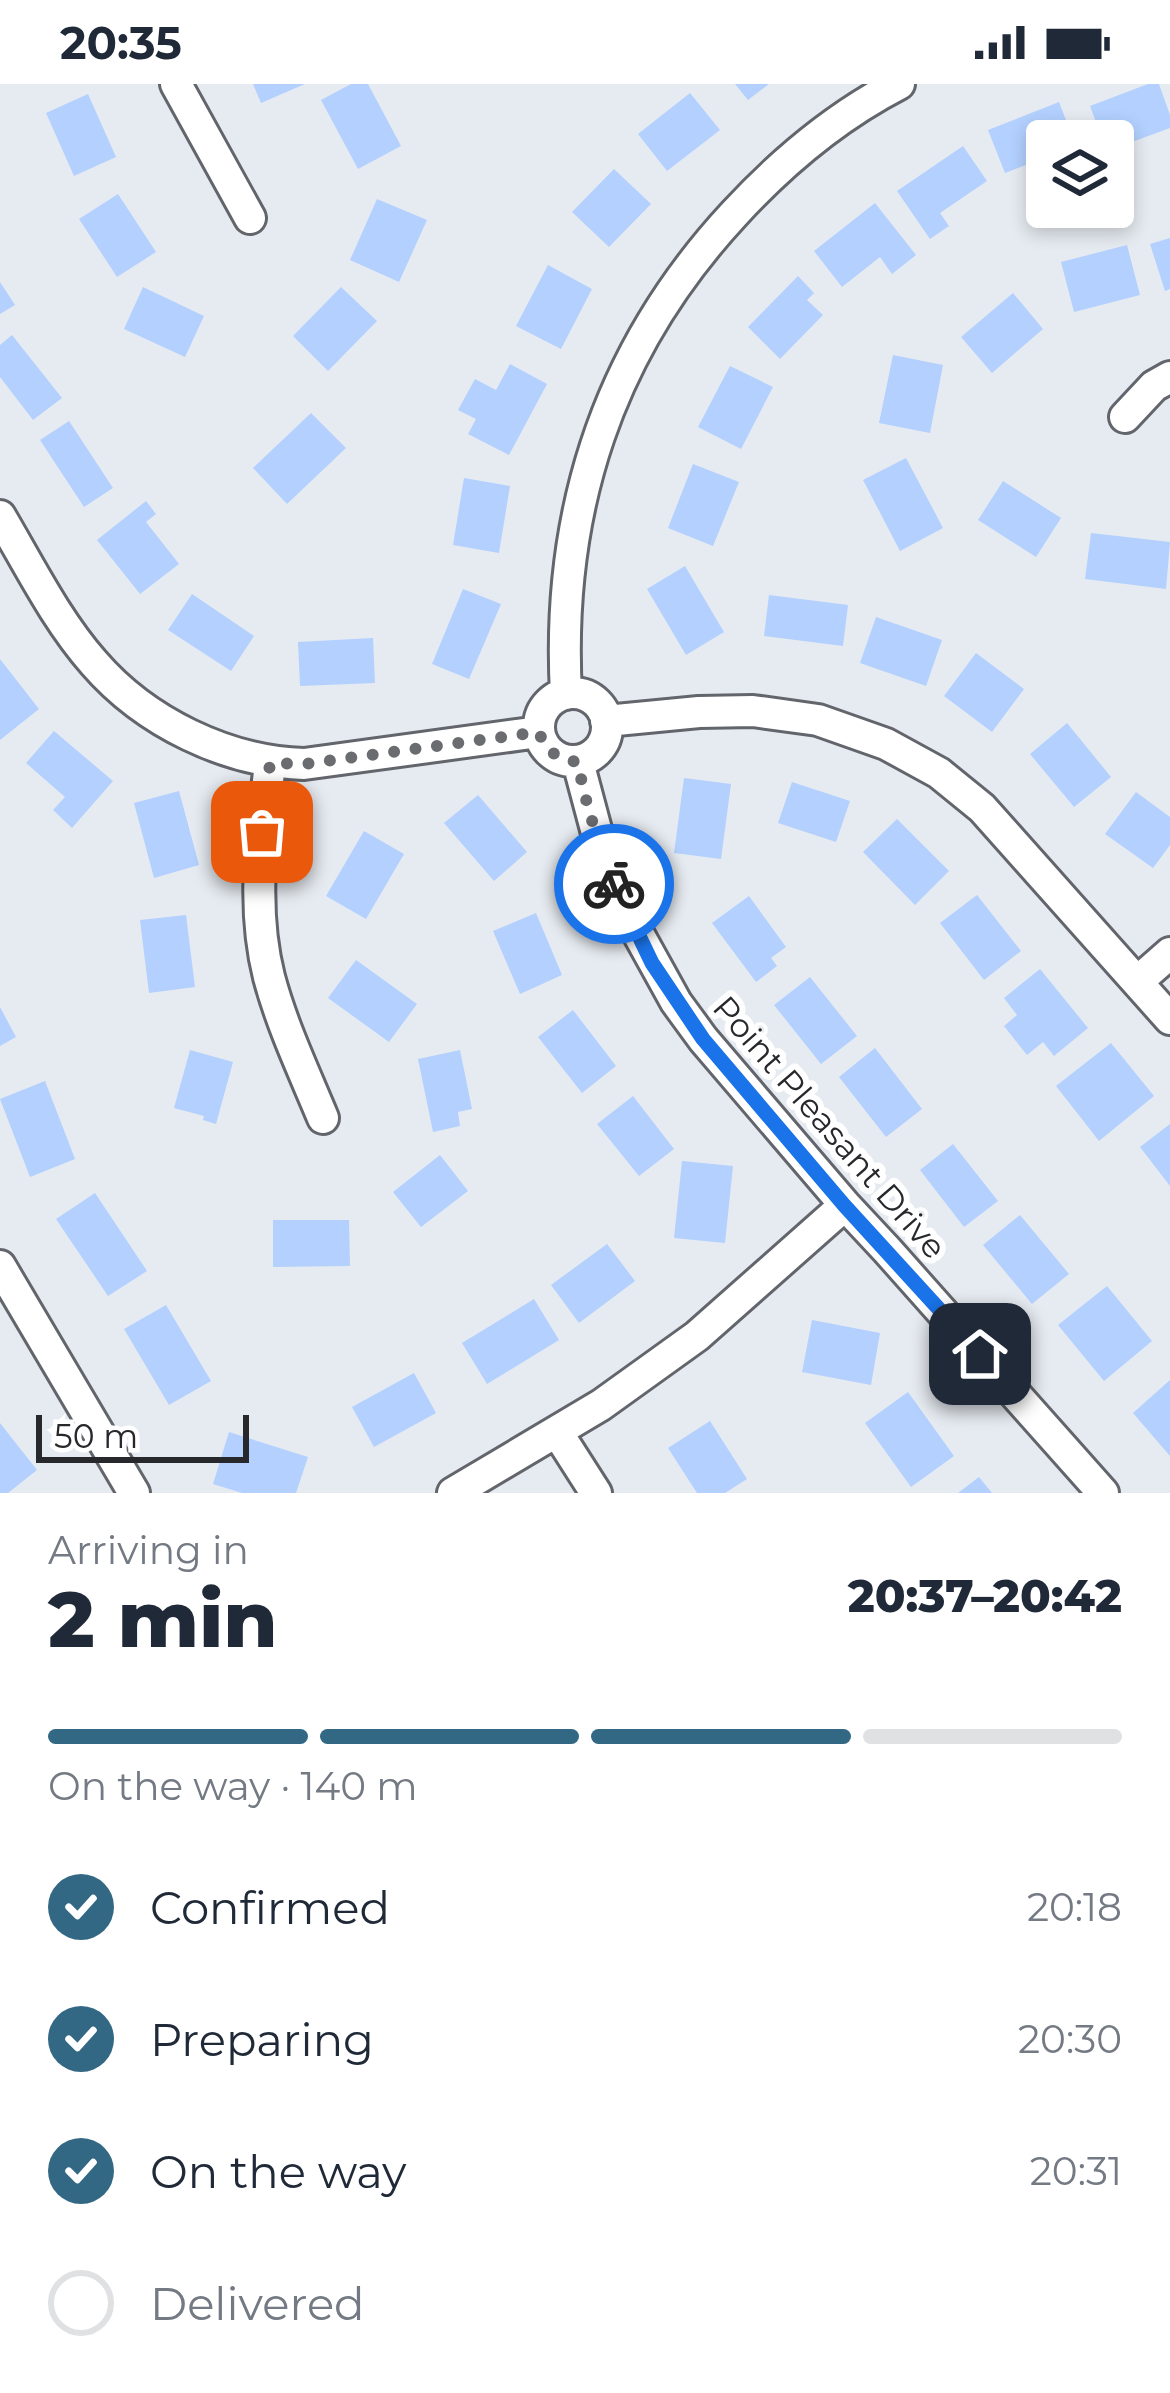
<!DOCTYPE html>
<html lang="en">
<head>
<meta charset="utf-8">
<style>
  body { margin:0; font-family:Montserrat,sans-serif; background:#f6f6f7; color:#1f2937; height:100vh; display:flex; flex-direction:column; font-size:45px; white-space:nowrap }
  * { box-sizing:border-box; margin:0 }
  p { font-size:39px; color:#747a83 }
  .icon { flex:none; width:66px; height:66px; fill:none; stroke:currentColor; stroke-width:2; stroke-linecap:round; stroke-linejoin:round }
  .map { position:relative; height:1409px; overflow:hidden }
  .sheet { display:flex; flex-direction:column; background:#fff; flex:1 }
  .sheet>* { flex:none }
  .buttons { position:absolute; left:1026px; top:36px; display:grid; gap:24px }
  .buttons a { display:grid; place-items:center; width:108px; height:108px; border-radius:12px; background:#fff; box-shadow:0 6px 18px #0003; font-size:60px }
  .scale { position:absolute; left:36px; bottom:30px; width:213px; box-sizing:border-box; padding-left:12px; border:6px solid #27282b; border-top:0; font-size:33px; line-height:42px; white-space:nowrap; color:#27282b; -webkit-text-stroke:9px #fff; paint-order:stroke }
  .pin { position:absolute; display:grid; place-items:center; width:102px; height:102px; color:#fff; margin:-51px; border-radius:24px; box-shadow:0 6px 18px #0006 }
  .courier { position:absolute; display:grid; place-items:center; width:120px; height:120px; margin:-60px; border:9px solid #1a73e8; border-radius:50%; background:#fff; color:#222; box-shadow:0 3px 15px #0007 }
  .head em { font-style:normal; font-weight:800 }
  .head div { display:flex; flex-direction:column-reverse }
  .head { display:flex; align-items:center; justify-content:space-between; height:204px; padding:0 48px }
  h1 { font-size:78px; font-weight:800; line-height:90px }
  .bar { display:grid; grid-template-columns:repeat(4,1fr); gap:18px 12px; align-content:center; height:144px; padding:0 48px }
  .bar i { height:15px; border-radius:9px; background:#e0e1e3 }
  .bar .selected { background:#336884 }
  .bar p { grid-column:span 4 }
  ol { padding:0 48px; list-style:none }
  li { display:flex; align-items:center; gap:36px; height:132px }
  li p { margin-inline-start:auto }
  li .icon { padding:12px; border-radius:50%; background:#336884; color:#fff; stroke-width:4 }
  li:last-child { color:#747a83 }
  li i { width:66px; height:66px; border:6px solid #e0e1e3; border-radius:50% }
  .status { display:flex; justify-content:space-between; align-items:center; height:84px; padding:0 60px; background:#fff; direction:ltr }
  .status svg { height:33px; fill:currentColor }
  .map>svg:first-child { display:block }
  .building { fill:#b3d0fe }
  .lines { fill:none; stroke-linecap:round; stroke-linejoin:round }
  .minor-casing { stroke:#62656b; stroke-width:36 }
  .minor { stroke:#fff; stroke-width:30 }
  .done { stroke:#6a6c70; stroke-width:12; stroke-dasharray:0 21.6 }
  .route { stroke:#1a73e8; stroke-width:15 }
  .labels { text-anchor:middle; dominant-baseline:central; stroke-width:12; stroke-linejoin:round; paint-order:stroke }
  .street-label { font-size:33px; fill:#27282b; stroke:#fff }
</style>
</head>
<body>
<div class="status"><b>20:35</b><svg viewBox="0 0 49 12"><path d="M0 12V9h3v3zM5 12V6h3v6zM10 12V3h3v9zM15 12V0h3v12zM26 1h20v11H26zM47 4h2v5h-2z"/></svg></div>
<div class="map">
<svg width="1170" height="1409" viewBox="0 0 1170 1409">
  <rect width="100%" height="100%" fill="#e6ebf1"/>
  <!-- building -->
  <path class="building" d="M253,0H305L261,19Z
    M351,0H368L401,62L358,85L321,16Z
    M735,0H769L748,16Z
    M1148,0H1159L1170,31V44L1113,65V57H1103L1090,22Z
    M690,9L720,46L667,87L638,50Z
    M88,10L116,73L74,92L46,29Z
    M1059,18L1074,57H1047V73L1005,89L988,46Z
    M963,62L987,97L940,129L949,142L930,155L897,107Z
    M614,85L651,120L609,163L572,128Z
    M118,110L156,168L117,193L79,135Z
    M377,115L427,136L399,198L350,176Z
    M875,119L916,171L892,190L880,173L842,203L814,167Z
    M1170,154V205L1165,207L1150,160Z
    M1127,161L1140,211L1074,228L1061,178Z
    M548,181L592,205L561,265L516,242Z
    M798,192L814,209L807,216L823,231L780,275L748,243Z
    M0,198L15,221L0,230Z
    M143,203L204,232L185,273L124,245Z
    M341,203L377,237L328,287L293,252Z
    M1013,209L1043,245L992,289L961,253Z
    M12,251L62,314L33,336L0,293V261Z
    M893,271L943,281L930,349L879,339Z
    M510,280L547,300L509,371L468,350L476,335L458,326L475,295L496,306Z
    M730,282L773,303L741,365L698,343Z
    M311,329L346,364L287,420L253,384Z
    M69,337L113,404L84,423L40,356Z
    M906,374L943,444L900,467L863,396Z
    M693,380L739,398L713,462L668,444Z
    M464,394L510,402L499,469L453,461Z
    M1003,397L1061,434L1036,473L978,436Z
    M146,417L156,430L146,438L179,480L140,510L97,456Z
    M1091,449L1170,458L1166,505L1085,495Z
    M685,482L724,548L686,571L647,505Z
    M463,505L501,520L469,595L432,580Z
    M192,510L254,552L231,587L168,546Z
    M769,511L848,521L843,562L764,552Z
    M876,533L942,556L926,602L860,579Z
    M373,554L375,599L300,602L298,558Z
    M976,569L1024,605L992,648L944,612Z
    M0,575L39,625L0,656Z
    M1067,639L1111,693L1074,723L1030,670Z
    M54,647L113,697L72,744L53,726L65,713L26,679Z
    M684,694L731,700L721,775L674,769Z
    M792,698L850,717L836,758L778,739Z
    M179,707L199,781L154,794L134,719Z
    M1136,708L1170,733V761L1153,784L1105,750Z
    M478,711L527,768L494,797L444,739Z
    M897,735L949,787L915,821L863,768Z
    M364,747L404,770L366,835L326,812Z
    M977,811L1021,867L984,896L940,839Z
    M749,812L786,863L771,874L777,882L756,898L712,839Z
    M536,829L562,891L520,910L493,847Z
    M186,831L195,903L149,909L140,836Z
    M356,876L417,920L389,958L328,914Z
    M1040,885L1088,944L1054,972L1043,958L1027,971L1004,942L1017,931L1004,914Z
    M810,893L857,952L821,980L774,921Z
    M0,923L16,953L0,962Z
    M573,926L616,982L582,1009L538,953Z
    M1111,959L1154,1012L1099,1057L1056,1002Z
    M875,964L922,1025L886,1053L839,993Z
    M190,966L233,978L216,1040L203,1036L204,1032L174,1024Z
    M460,966L472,1025L458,1028L460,1042L433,1048L418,975Z
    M45,997L75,1075L30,1093L0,1015Z
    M633,1012L674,1065L639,1092L597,1040Z
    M1170,1040V1102L1140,1063Z
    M953,1060L998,1117L964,1143L920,1086Z
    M440,1071L468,1107L421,1143L393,1108Z
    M682,1077L733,1082L725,1159L674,1154Z
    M95,1109L147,1187L108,1212L56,1135Z
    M1020,1131L1069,1190L1032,1220L983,1161Z
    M273,1136H349L350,1182L273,1183Z
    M607,1160L635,1197L579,1239L551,1201Z
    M1107,1202L1152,1257L1104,1297L1058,1241Z
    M534,1215L559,1256L487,1300L462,1259Z
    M166,1221L211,1297L169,1321L124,1245Z
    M812,1236L880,1249L871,1301L802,1288Z
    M414,1289L436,1329L374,1363L352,1323Z
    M1170,1296V1372L1133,1329Z
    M908,1308L954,1372L911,1403L865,1339Z
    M710,1337L747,1395L725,1409H697L668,1364Z
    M0,1339L37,1386L8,1409H0Z
    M229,1348L308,1373L296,1409H242L213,1400Z
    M979,1393L992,1409H958Z"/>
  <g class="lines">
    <!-- minor casing -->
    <g class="minor-casing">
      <path id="minor" d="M176,0L250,134
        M1125,333L1154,302L1170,293
        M0,432C29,481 56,536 94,579C145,638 227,678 304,680L539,648
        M539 643a34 34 0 1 1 68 0a34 34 0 1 1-68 0Z
        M566,610C556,426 608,266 734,130C781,79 837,32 899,0
        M606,637L699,628L753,627L818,636L886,660L939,689L982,724L1170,935
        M578,678L602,768L624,824L676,918L703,955L845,1121L887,1166L1103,1409
        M270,679C262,751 251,822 269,893C282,942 304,988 323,1034
        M1137,898L1170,869
        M0,1182L134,1409
        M557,1348L596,1409
        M453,1409L601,1321L697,1252L845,1121"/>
    </g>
    <!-- minor -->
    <use href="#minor" class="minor"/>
  </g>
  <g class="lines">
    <!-- done -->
    <path class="done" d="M262,748L270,679L304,680L539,648C546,668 558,675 578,678C585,720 599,760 614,800"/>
    <!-- route -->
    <path class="route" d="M614,800L652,879L703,955L844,1121L980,1270"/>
  </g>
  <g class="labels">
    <!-- street labels -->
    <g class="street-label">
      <text transform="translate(830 1043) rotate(49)">Point Pleasant Drive</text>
    </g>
  </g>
</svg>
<div class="buttons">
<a><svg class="icon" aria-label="layers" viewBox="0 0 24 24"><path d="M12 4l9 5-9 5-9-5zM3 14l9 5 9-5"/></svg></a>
</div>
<div class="scale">50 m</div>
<div class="pin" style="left:262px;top:748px;background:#ea580c"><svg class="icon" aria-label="bag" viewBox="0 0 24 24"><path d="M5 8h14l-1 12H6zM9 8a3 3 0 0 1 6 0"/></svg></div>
<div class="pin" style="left:980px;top:1270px;background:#1f2937"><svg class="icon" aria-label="home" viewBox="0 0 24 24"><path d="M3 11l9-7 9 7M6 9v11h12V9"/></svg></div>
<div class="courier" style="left:614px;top:800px"><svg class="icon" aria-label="bike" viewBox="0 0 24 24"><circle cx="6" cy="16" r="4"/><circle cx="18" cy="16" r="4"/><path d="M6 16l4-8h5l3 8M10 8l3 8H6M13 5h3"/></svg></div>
</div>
<section class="sheet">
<div class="head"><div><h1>2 min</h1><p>Arriving in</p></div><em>20:37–20:42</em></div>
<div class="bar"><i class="selected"></i><i class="selected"></i><i class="selected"></i><i></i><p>On the way · 140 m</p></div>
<ol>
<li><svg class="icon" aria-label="check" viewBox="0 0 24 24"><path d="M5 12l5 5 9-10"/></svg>Confirmed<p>20:18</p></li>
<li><svg class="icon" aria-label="check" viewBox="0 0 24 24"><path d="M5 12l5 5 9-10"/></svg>Preparing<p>20:30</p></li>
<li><svg class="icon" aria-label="check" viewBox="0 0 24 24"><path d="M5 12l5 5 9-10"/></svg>On the way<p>20:31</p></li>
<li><i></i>Delivered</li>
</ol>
</section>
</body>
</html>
